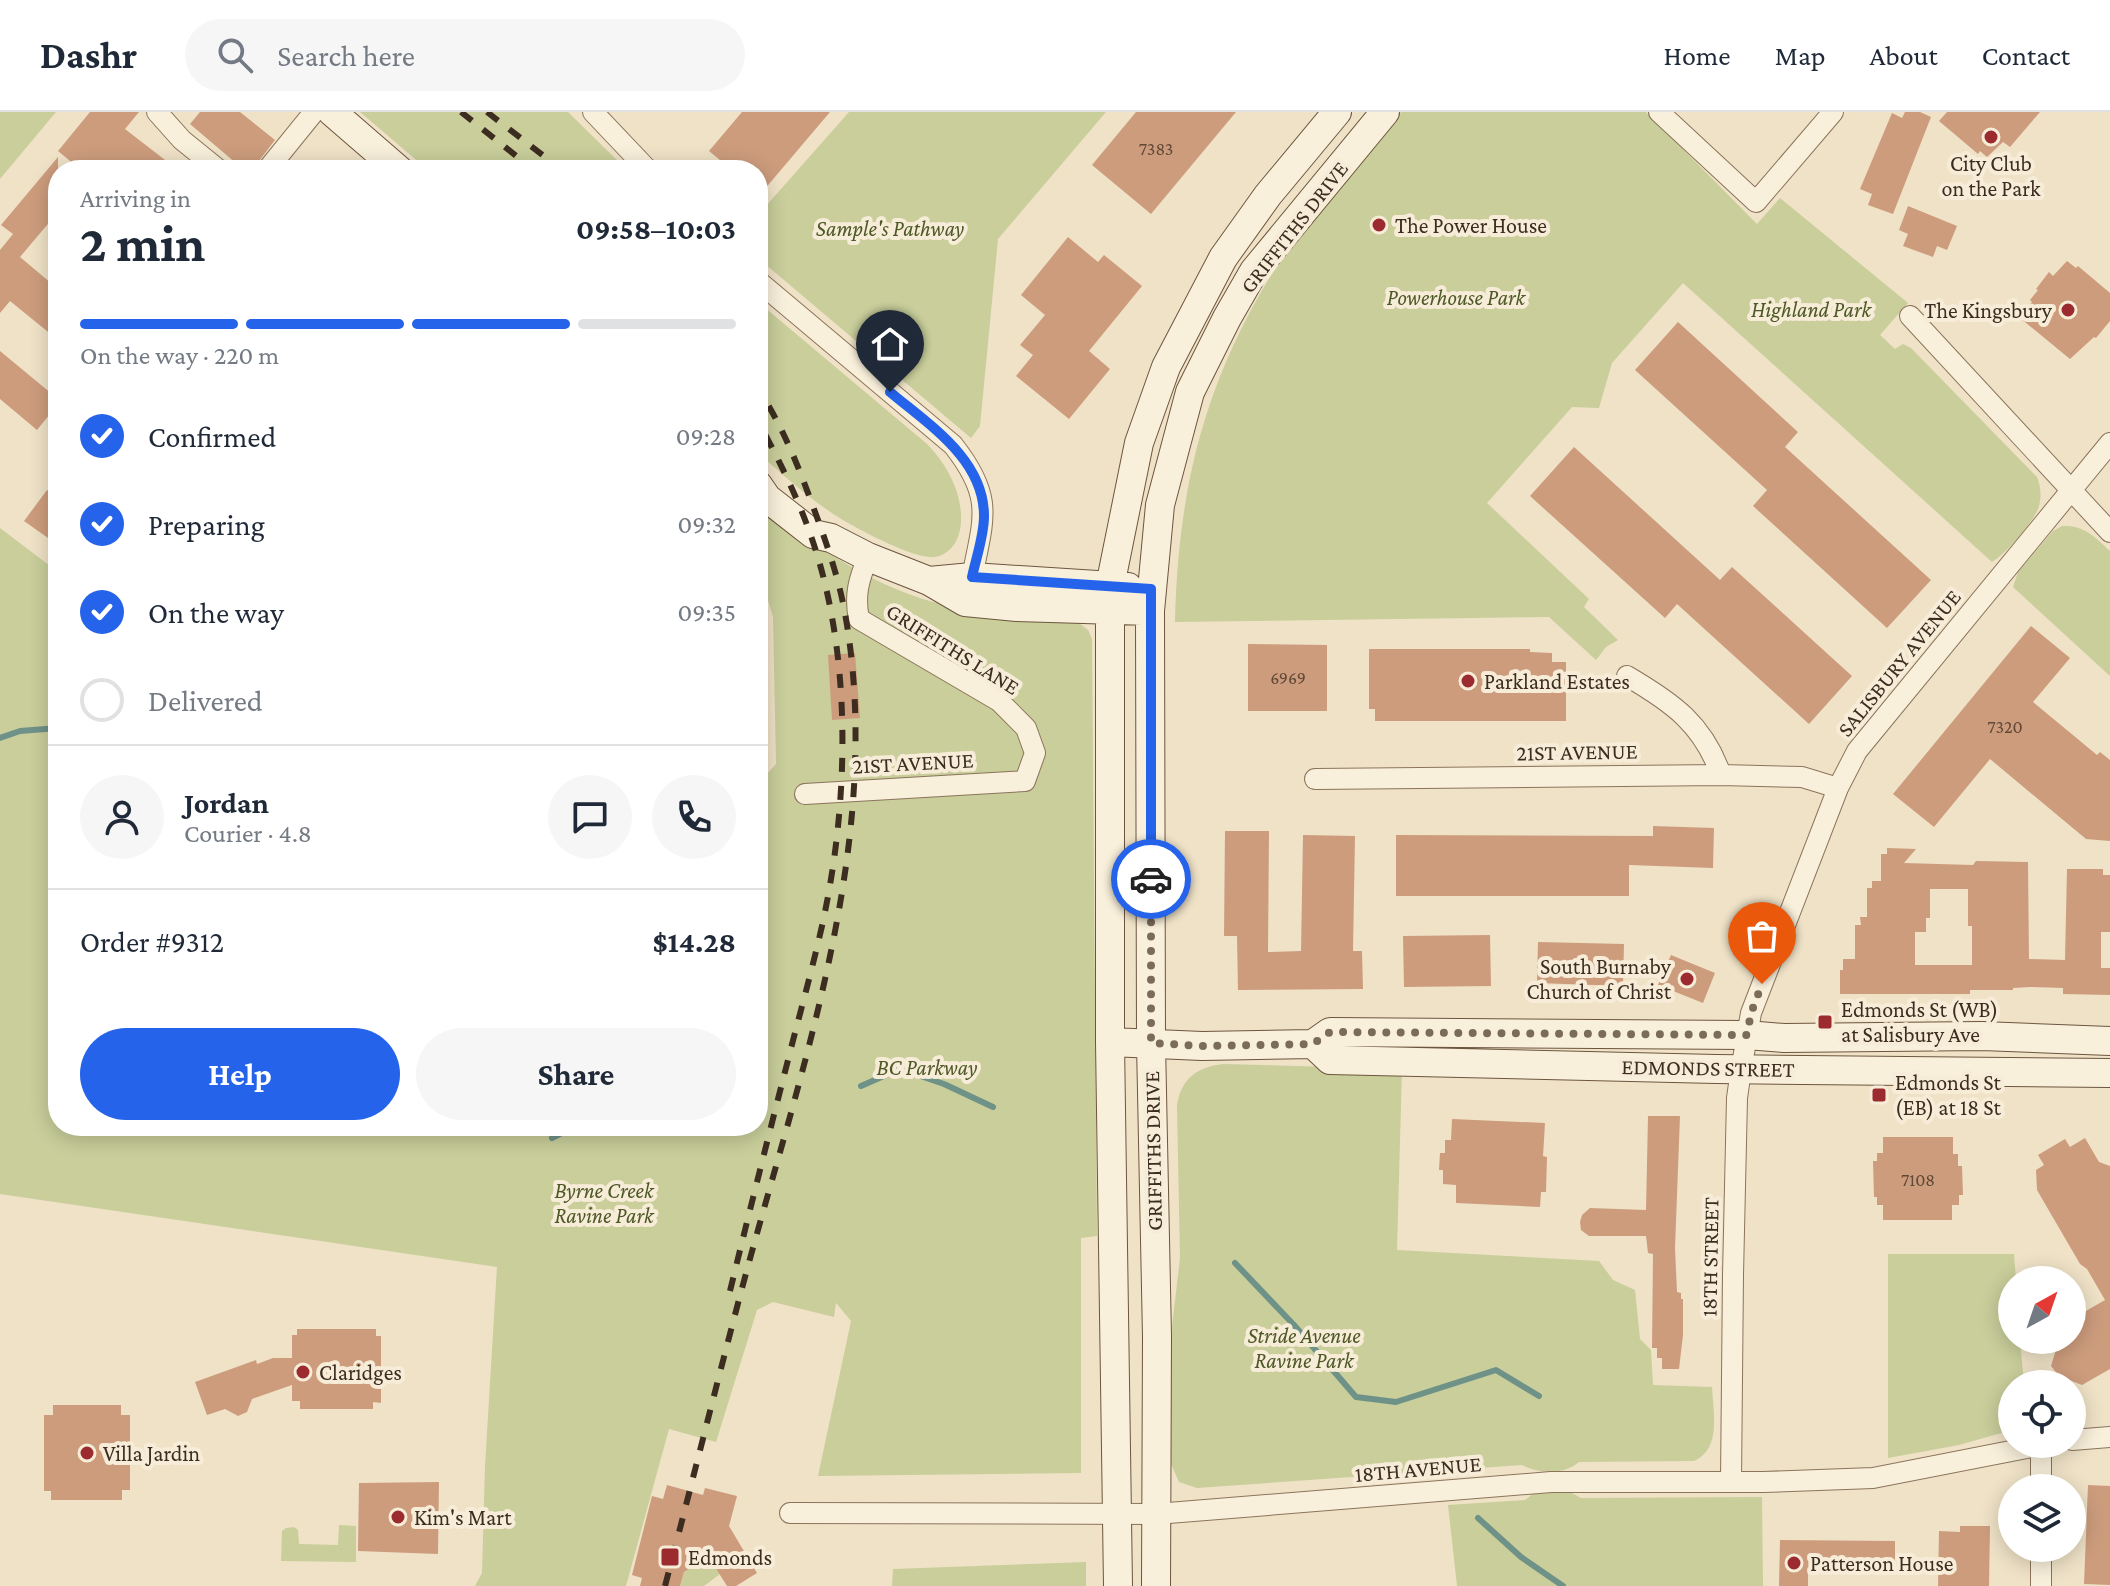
<!DOCTYPE html>
<html lang="en">
<head>
<meta charset="utf-8">
<style>
  body { margin:0; font-family:"Crimson Pro",serif; background:#f6f6f7; color:#1f2937; height:100vh; display:flex; flex-direction:column; font-size:30px; white-space:nowrap }
  * { box-sizing:border-box; margin:0 }
  p { font-size:26px; color:#747a83 }
  .icon { flex:none; width:44px; height:44px; fill:none; stroke:currentColor; stroke-width:2; stroke-linecap:round; stroke-linejoin:round }
  .map { position:relative; flex:1; overflow:hidden }
  .panel { position:absolute; left:48px; top:48px; width:720px; height:976px; display:flex; flex-direction:column; background:#fff; border-radius:32px; box-shadow:0 4px 20px #0003 }
  .panel>* { flex:none }
  .needle { width:52px; rotate:40deg }
  .buttons { position:absolute; left:1998px; top:1154px; display:grid; gap:16px }
  .buttons a { display:grid; place-items:center; width:88px; height:88px; border-radius:50%; background:#fff; box-shadow:0 4px 20px #0003; font-size:40px }
  .pin { position:absolute; display:grid; place-items:center; width:68px; height:68px; color:#fff; margin:-82px -34px; border-radius:50% 50% 50% 0; rotate:-45deg; box-shadow:0 0 8px #0007 }
  .pin .icon { rotate:45deg }
  .courier { position:absolute; display:grid; place-items:center; width:80px; height:80px; margin:-40px; border:6px solid #2563eb; border-radius:50%; background:#fff; color:#222; box-shadow:0 2px 10px #0007 }
  .headline em { font-style:normal; font-weight:700 }
  .headline div { display:flex; flex-direction:column-reverse }
  .headline { display:flex; align-items:center; justify-content:space-between; height:136px; padding:0 32px }
  h1 { font-size:52px; font-weight:700; line-height:60px }
  .bar { display:grid; grid-template-columns:repeat(4,1fr); gap:12px 8px; align-content:center; height:96px; padding:0 32px }
  .bar i { height:10px; border-radius:6px; background:#e0e1e3 }
  .bar .on { background:#2563eb }
  .bar p { grid-column:span 4 }
  .line { display:flex; align-items:center; gap:20px; padding:0 32px; border-top:2px solid #e0e1e3 }
  .line div { flex:1 }
  .round { display:grid; place-items:center; flex:none; width:84px; height:84px; border-radius:42px; background:#f6f6f7 }
  ol { padding:0 32px; list-style:none }
  li { display:flex; align-items:center; gap:24px; height:88px }
  li p { margin-inline-start:auto }
  li .icon { padding:8px; border-radius:50%; background:#2563eb; color:#fff; stroke-width:4 }
  li:last-child { color:#747a83 }
  li i { width:44px; height:44px; border:4px solid #e0e1e3; border-radius:50% }
  .primary-button { display:flex; gap:16px; margin-top:auto; padding:16px 32px }
  .primary-button a { flex:1; height:92px; border-radius:48px; background:#2563eb; color:#fff; font-size:32px; font-weight:700; line-height:92px; text-align:center }
  .primary-button a+a { background:#f6f6f7; color:#1f2937 }
  header { display:flex; align-items:center; gap:48px; box-sizing:border-box; height:112px; padding:0 40px; background:#fff; border-bottom:2px solid #e0e1e3 }
  header strong { font-size:38px }
  nav { display:flex; gap:44px; margin-inline-start:auto; font-size:28px }
  .search { width:560px; height:72px; background:#f6f6f7; display:flex; align-items:center; gap:20px; box-sizing:border-box; padding:0 28px; border-radius:44px; color:#747a83; font-size:30px }
  .map>svg:first-child { display:block }
  .green { fill:#c9ce9b }
  .lines { fill:none; stroke-linecap:round; stroke-linejoin:round }
  .stream { stroke:#6f9288; stroke-width:6 }
  .building { fill:#cd9c7d; fill-rule:evenodd }
  .street-casing { stroke:#8b745c; stroke-width:22 }
  .secondary-casing { stroke:#6d553f; stroke-width:30 }
  .street { stroke:#f9f0db; stroke-width:20 }
  .secondary { stroke:#f9f0db; stroke-width:28 }
  .rail { stroke:#3c2d20; stroke-width:6; stroke-dasharray:14 14; stroke-linecap:butt }
  .done { stroke:#7b6c5a; stroke-width:8; stroke-dasharray:0 14.4 }
  .route { stroke:#2563eb; stroke-width:10 }
  .poi-dot { fill:#9b2b2f; stroke:#f6ecd7; stroke-width:3 }
  .labels { text-anchor:middle; dominant-baseline:central; stroke-width:8; stroke-linejoin:round; paint-order:stroke }
  .number-label { font-size:18px; fill:#604937 }
  .poi-label { font-size:22px; fill:#3c2d20; stroke:#f6ecd7; text-anchor:start }
  .street-label { font-size:22px; fill:#3c2d20; stroke:#f6ecd7 }
  .park-label { font-size:22px; font-style:italic; fill:#4d5826; stroke:#f6ecd7 }
</style>
</head>
<body>
<header>
<strong>Dashr</strong>
<div class="search"><svg class="icon" aria-label="search" viewBox="0 0 24 24"><circle cx="10" cy="10" r="6"/><path d="M15 15l6 6"/></svg>Search here</div>
<nav><a>Home</a><a>Map</a><a>About</a><a>Contact</a></nav>
</header>
<div class="map">
<svg width="2110" height="1474" viewBox="0 0 2110 1474">
  <rect width="100%" height="100%" fill="#efe2c7"/>
  <!-- green -->
  <path class="green" d="M0,0H56L0,67Z
    M360,0H568L627,58H428Z
    M849,0H1106L998,127L980,314L971,326L758,146V103Z
    M1401,0H1646L1757,112L1780,86L1908,191L1880,223L1895,237L1903,232L1911,236L2037,365C2041,375 2042,386 2038,397C2033,410 2005,443 1992,450L1683,171L1612,251L1599,296L1572,295L1487,391L1589,487L1584,495L1618,528L1606,535L1596,548L1549,505L1175,510C1178,375 1205,267 1278,152C1291,131 1308,113 1323,94C1349,63 1375,31 1401,0Z
    M758,190L927,332C946,351 962,380 961,408C961,424 953,442 935,445C914,448 847,412 829,399C804,382 781,361 758,341Z
    M758,388C814,434 873,476 945,493C984,502 1034,503 1074,507L1088,518L1092,527L1097,1124L1081,1126V1361L818,1364L851,1209L836,1191L834,1205L773,1190L757,1198L716,1330L669,1317L626,1474H475L482,1461L485,1354L497,1155L0,1082V416L58,460V1014H758V672L776,652L773,505L758,455Z
    M2062,414C2084,413 2094,424 2110,439V564L2013,475L2018,460L2053,419Z
    M1223,952L1402,957L1397,1138L1599,1149L1613,1168L1635,1178L1640,1227L1651,1238L1653,1273L1712,1275C1713,1299 1722,1337 1694,1349L1579,1350C1564,1363 1539,1362 1522,1353L1197,1376L1179,1370L1171,1352L1169,1240L1180,1146L1177,995C1180,967 1197,955 1223,952Z
    M1888,1142H2014L2016,1168H2012V1228H2020L2024,1272H2012V1318L1959,1333L1888,1346Z
    M1551,1380H1570L1581,1386L1762,1385L1763,1474H1457L1448,1393L1525,1388L1534,1381Z
    M339,1413L356,1414V1450L281,1449L282,1419L286,1416L294,1415L298,1418L299,1432L338,1433Z
    M701,1450L715,1455L720,1462L704,1474H680L684,1460Z
    M1086,1450V1474H892L893,1457Z"/>
  <g class="lines">
    <!-- stream -->
    <path class="stream" d="M0,626L20,619L58,616
      M861,974L900,957L944,972L993,995
      M552,1026L575,1014
      M1235,1151L1294,1213L1356,1285L1396,1290L1496,1258L1539,1284
      M1478,1406L1521,1445L1563,1474"/>
  </g>
  <!-- building -->
  <path class="building" d="M90,0H139L125,17L178,58H81L58,39Z
    M200,0H240L275,28L252,58H244L190,12Z
    M742,0H830L758,85V58H732L709,39Z
    M1136,0H1236L1151,102L1092,53Z
    M1905,0H1920L1931,5L1893,102L1868,93L1872,82L1860,77L1892,1L1902,6Z
    M1947,0H2040L2010,35L2003,30L1987,45L1980,39L1978,42L1939,9Z
    M58,45V100L20,145L58,177V228L10,189L0,201V138L13,122L1,113Z
    M1908,94L1957,114L1947,138L1937,134L1933,145L1903,134L1908,122L1899,118Z
    M1068,125L1098,150L1104,143L1142,174L1089,239L1110,257L1069,307L1016,264L1033,243L1020,233L1045,203L1021,183Z
    M2067,149L2076,156L2078,154L2110,181V209L2096,226L2094,225L2070,247L2020,206L2032,190L2030,188L2038,178L2036,177L2049,160L2053,164Z
    M1678,210L1798,320L1785,335L1931,468L1887,516L1753,394L1767,378L1635,258Z
    M0,239L58,287V292L37,318L0,287Z
    M1574,335L1720,468L1732,455L1852,564L1809,612L1677,492L1665,506L1530,384Z
    M47,378L58,386V433L24,409Z
    M2031,514L2070,546L2033,590L2097,643L2100,640L2110,648V729L2086,727L1990,647L1934,715L1893,682Z
    M1248,532L1327,533V599H1248Z
    M1369,537H1530V540L1552,541V550H1566V609H1375V597H1369Z
    M855,541L860,606L832,608L828,543Z
    M1653,714L1714,716L1713,756L1629,753V784H1396V723L1653,724Z
    M1225,719H1269L1268,840L1301,839L1303,723L1355,724L1353,839H1362L1363,877L1238,878L1237,824H1224Z
    M1887,736L1916,737L1904,751L1973,753L1976,749L2028,750L2029,847L2065,848L2067,757H2103V763H2110V820H2101V856H2110V883L2063,882V876L2030,875L2013,876V878H1970V882H1840V858H1843V847H1855V813H1861L1860,805H1867V776H1872V769H1881V742H1887ZM1930,777H1968V814H1972V853H1915V820H1926V806H1930Z
    M1490,823L1491,874L1404,875L1403,824Z
    M1538,830L1624,832L1623,874L1537,871Z
    M1671,843L1715,861L1703,891L1658,873Z
    M1648,1004H1680L1675,1136L1677,1180L1681,1181V1187H1683V1223L1679,1257H1662V1246H1657V1236H1652L1653,1142L1648,1141L1646,1124H1589L1581,1118L1580,1110L1582,1103L1590,1096L1646,1098Z
    M1452,1007L1545,1011L1543,1044L1547,1045L1546,1080H1541L1540,1095L1456,1091V1073L1443,1072V1058H1439L1440,1041H1445V1028H1451Z
    M1883,1025H1953V1042H1958V1054H1962L1963,1083H1959V1093H1952V1108H1883V1093H1877V1085H1874L1873,1049H1877V1041H1883Z
    M2085,1026L2099,1050L2110,1054V1257L2082,1273L2059,1264L2051,1254L2059,1228H2072V1207L2105,1188L2087,1157L2080,1152L2037,1078L2036,1058L2044,1053L2038,1043L2065,1027L2070,1035Z
    M297,1217H376V1224H381V1291L373,1290V1297H300V1289H292V1273L252,1287L247,1300L238,1304L225,1297L207,1303L195,1270L256,1248L257,1252L273,1246H292V1223H297Z
    M53,1293H121V1303H130V1378H122V1388H51V1379H44V1303H53Z
    M439,1370L438,1442L358,1439L359,1371Z
    M667,1373L703,1383L705,1376L737,1384L729,1414L757,1461L736,1474H727L715,1455L701,1450L684,1460L680,1474H640L642,1466L632,1463L652,1384L663,1387Z
    M2088,1373L2110,1374V1473L2084,1472Z
    M1960,1414H1990L1989,1474H1938L1939,1419L1960,1420Z
    M1780,1428L1895,1429V1459H1808V1474H1779Z"/>
  <g class="lines">
    <!-- street casing -->
    <g class="street-casing">
      <path id="street" d="M157,0L182,28L219,58
        M593,0L648,58
        M1659,0L1756,90L1833,0
        M267,58L314,0
        M758,169L953,333C994,385 984,405 972,465
        M1910,204L2110,420
        M1627,564C1673,591 1703,612 1721,663
        M1315,667L1721,663L1802,665L1838,676
        M805,682L1025,669L1035,641L1026,616L999,589L859,507C854,483 859,467 868,445
        M2072,1328L2110,1325
        M2041,1333V1376
        M1731,1369L1733,1163L1737,986L1741,958L1751,901L1838,676L1857,639L2110,331
        M790,1401L1156,1402L1551,1370H1763L1873,1366L2047,1332
        M2041,1474V1436"/>
    </g>
    <!-- secondary casing -->
    <g class="secondary-casing">
      <path id="secondary" d="M332,0L399,58
        M758,373L767,386L813,422L831,426L868,445L929,469L965,490L1017,495L1150,499
        M929,469L972,465L1128,475
        M1110,930L1202,934L1313,932L1330,920L1747,923L1784,926L1982,924L2110,929
        M1313,932L1330,948L1716,957L2110,961
        M1118,1474L1110,930V474L1139,331L1166,255L1223,146L1268,83L1337,0
        M1156,1474L1157,1225L1151,931L1150,499L1160,393L1190,280L1227,206L1254,159L1385,0"/>
    </g>
    <!-- street -->
    <use href="#street" class="street"/>
    <!-- secondary -->
    <use href="#secondary" class="secondary"/>
    <!-- rail -->
    <path class="rail" d="M461,0L534,58
      M487,0L562,58
      M730,1179C749,1101 769,1022 789,944C800,901 812,858 822,814C849,692 853,544 811,424C797,384 778,346 758,309
      M665,1474C694,1364 721,1253 751,1143C808,936 885,713 844,496C837,460 824,424 811,389C797,351 781,311 758,277"/>
  </g>
  <g class="lines">
    <!-- done -->
    <path class="done" d="M1151,767V931L1202,934L1313,932L1330,920L1747,923L1751,901L1762,872"/>
    <!-- route -->
    <path class="route" d="M890,280C929,313 984,347 984,404C984,424 976,446 972,465L1151,477V767"/>
  </g>
  <!-- markers -->
  <g class="poi-dot">
    <circle cx="1991" cy="25" r="8"/>
    <circle cx="1379" cy="113" r="8"/>
    <circle cx="2068" cy="198" r="8"/>
    <circle cx="1468" cy="569" r="8"/>
    <circle cx="1687" cy="867" r="8"/>
    <rect x="1817" y="902" width="16" height="16" rx="4"/>
    <rect x="1871" y="975" width="16" height="16" rx="4"/>
    <circle cx="303" cy="1260" r="8"/>
    <circle cx="87" cy="1341" r="8"/>
    <circle cx="398" cy="1405" r="8"/>
    <rect x="660" y="1435" width="20" height="20" rx="4"/>
    <circle cx="1794" cy="1451" r="8"/>
  </g>
  <g class="labels">
    <!-- number labels -->
    <g class="number-label">
      <text x="1156" y="37">7383</text>
      <text x="1288" y="566">6969</text>
      <text x="2005" y="615">7320</text>
      <text x="1918" y="1068">7108</text>
    </g>
    <!-- poi labels -->
    <g class="poi-label">
      <text x="1991" y="51" text-anchor="middle">City Club<tspan x="1991" dy="25">on the Park</tspan></text>
      <text x="1395" y="113">The Power House</text>
      <text x="2052" y="198" text-anchor="end">The Kingsbury</text>
      <text x="1484" y="569">Parkland Estates</text>
      <text x="1671" y="854" text-anchor="end">South Burnaby<tspan x="1671" dy="25">Church of Christ</tspan></text>
      <text x="1841" y="897">Edmonds St (WB)<tspan x="1841" dy="25">at Salisbury Ave</tspan></text>
      <text x="1895" y="970">Edmonds St<tspan x="1895" dy="25">(EB) at 18 St</tspan></text>
      <text x="319" y="1260">Claridges</text>
      <text x="103" y="1341">Villa Jardin</text>
      <text x="414" y="1405">Kim's Mart</text>
      <text x="688" y="1445">Edmonds</text>
      <text x="1810" y="1451">Patterson House</text>
    </g>
    <!-- street labels -->
    <g class="street-label">
      <text transform="translate(1294 115) rotate(-52)">GRIFFITHS DRIVE</text>
      <text transform="translate(953 537) rotate(32)">GRIFFITHS LANE</text>
      <text transform="translate(1899 551) rotate(-51)">SALISBURY AVENUE</text>
      <text transform="translate(1577 640) rotate(-1)">21ST AVENUE</text>
      <text transform="translate(913 651) rotate(-3)">21ST AVENUE</text>
      <text transform="translate(1708 956) rotate(1)">EDMONDS STREET</text>
      <text transform="translate(1153 1039) rotate(-91)">GRIFFITHS DRIVE</text>
      <text transform="translate(1710 1145) rotate(-89)">18TH STREET</text>
      <text transform="translate(1418 1357) rotate(-5)">18TH AVENUE</text>
    </g>
    <!-- park labels -->
    <g class="park-label">
      <text x="890" y="116">Sample's Pathway</text>
      <text x="1456" y="185">Powerhouse Park</text>
      <text x="1811" y="197">Highland Park</text>
      <text x="927" y="955">BC Parkway</text>
      <text x="604" y="1078">Byrne Creek<tspan x="604" dy="25">Ravine Park</tspan></text>
      <text x="1304" y="1223">Stride Avenue<tspan x="1304" dy="25">Ravine Park</tspan></text>
    </g>
  </g>
</svg>
<div class="buttons">
<a><svg class="needle" viewBox="-14 -14 28 28"><path d="M0-13l5 13h-10z" fill="#e53935"/><path d="M0 13l5-13h-10z" fill="#747a83"/></svg></a>
<a><svg class="icon" aria-label="locate" viewBox="0 0 24 24"><circle cx="12" cy="12" r="6"/><path d="M12 2v4M12 18v4M2 12h4M18 12h4"/></svg></a>
<a><svg class="icon" aria-label="layers" viewBox="0 0 24 24"><path d="M12 4l9 5-9 5-9-5zM3 14l9 5 9-5"/></svg></a>
</div>
<div class="pin" style="left:1762px;top:872px;background:#ea580c"><svg class="icon" aria-label="bag" viewBox="0 0 24 24"><path d="M5 8h14l-1 12H6zM9 8a3 3 0 0 1 6 0"/></svg></div>
<div class="pin" style="left:890px;top:280px;background:#1f2937"><svg class="icon" aria-label="home" viewBox="0 0 24 24"><path d="M3 11l9-7 9 7M6 9v11h12V9"/></svg></div>
<div class="courier" style="left:1151px;top:767px"><svg class="icon" aria-label="car" viewBox="0 0 24 24"><path d="M5 17H2v-5l4-1 3-4h7l3 4 3 1v5h-3M9 17h6M6 11h13"/><circle cx="7" cy="17" r="2"/><circle cx="17" cy="17" r="2"/></svg></div>
<section class="panel">
<div class="headline"><div><h1>2 min</h1><p>Arriving in</p></div><em>09:58–10:03</em></div>
<div class="bar"><i class="on"></i><i class="on"></i><i class="on"></i><i></i><p>On the way · 220 m</p></div>
<ol>
<li><svg class="icon" aria-label="check" viewBox="0 0 24 24"><path d="M5 12l5 5 9-10"/></svg>Confirmed<p>09:28</p></li>
<li><svg class="icon" aria-label="check" viewBox="0 0 24 24"><path d="M5 12l5 5 9-10"/></svg>Preparing<p>09:32</p></li>
<li><svg class="icon" aria-label="check" viewBox="0 0 24 24"><path d="M5 12l5 5 9-10"/></svg>On the way<p>09:35</p></li>
<li><i></i>Delivered</li>
</ol>
<div class="line" style="height:144px"><a class="round"><svg class="icon" aria-label="person" viewBox="0 0 24 24"><circle cx="12" cy="8" r="4"/><path d="M4 21q1-7 8-7t8 7"/></svg></a><div><b>Jordan</b><p>Courier · 4.8</p></div><a class="round"><svg class="icon" aria-label="chat" viewBox="0 0 24 24"><path d="M4 5h16v11H9l-5 4z"/></svg></a><a class="round"><svg class="icon" aria-label="phone" viewBox="0 0 24 24"><path d="M5 4h4l2 5-3 2q2 4 5 5l2-3 5 2v4C11 20 4 13 5 4z"/></svg></a></div>
<div class="line" style="height:104px"><div>Order #9312</div><b>$14.28</b></div>
<div class="primary-button"><a>Help</a><a>Share</a></div>
</section>
</div>
</body>
</html>
